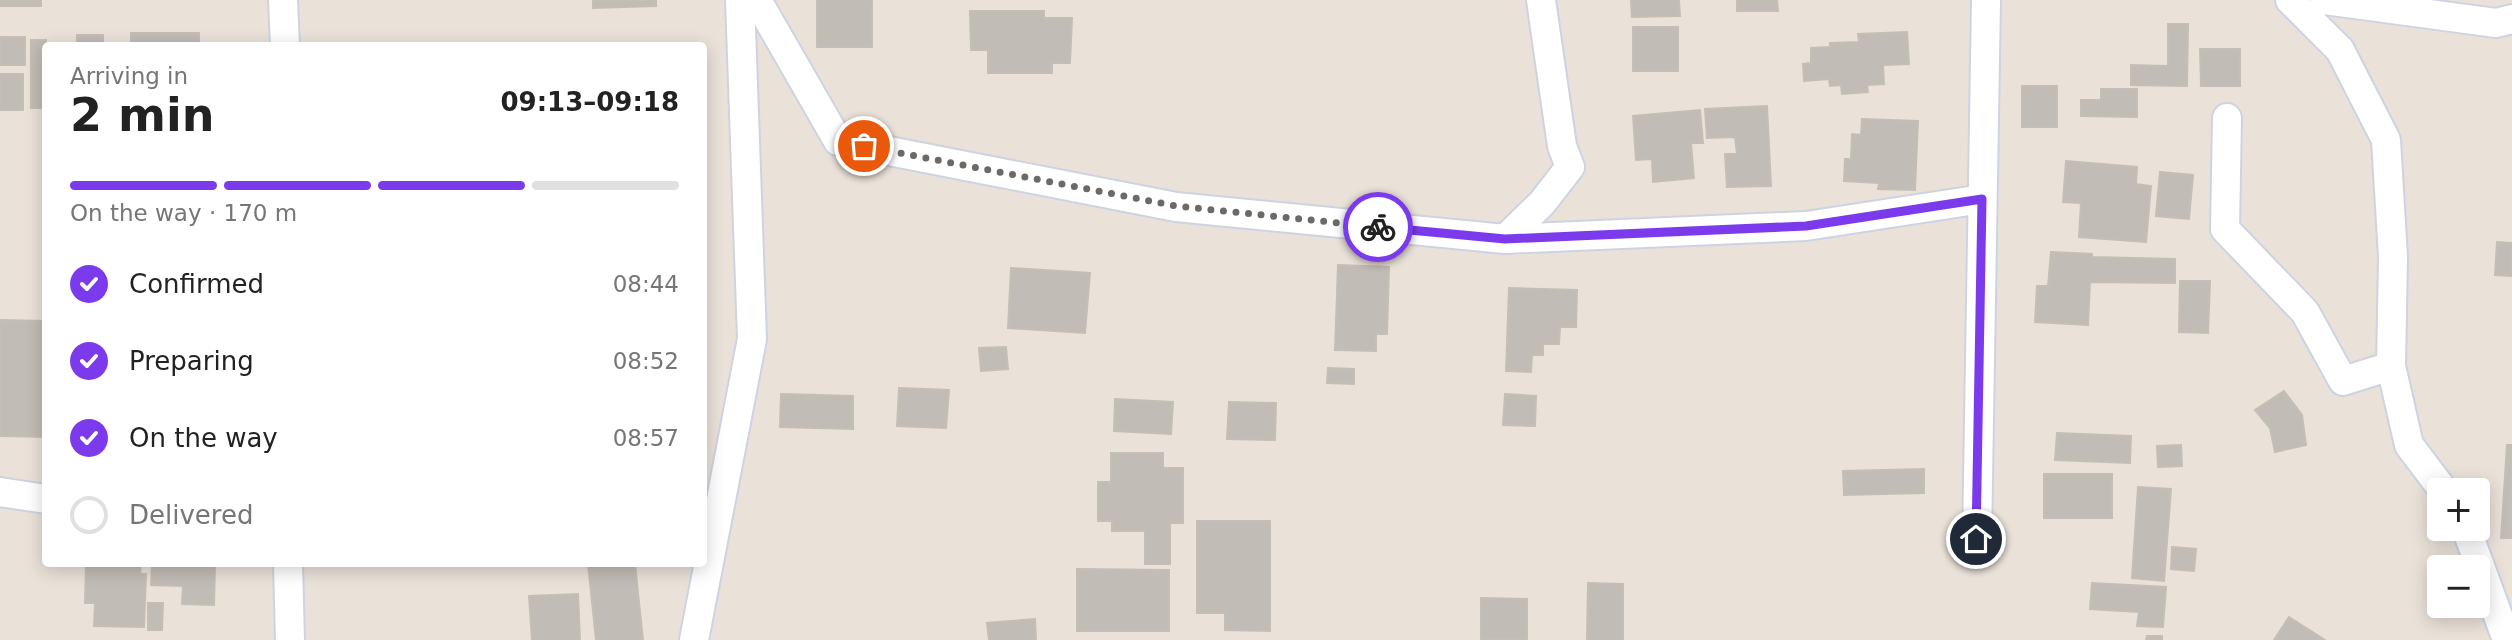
<!DOCTYPE html>
<html lang="en">
<head>
<meta charset="utf-8">
<style>
  body { margin:0; font-family:"DejaVu Sans",sans-serif; background:#f2f2f2; color:#222; height:100vh; display:flex; flex-direction:column; font-size:26px; white-space:nowrap }
  * { box-sizing:border-box; margin:0 }
  p { font-size:23px; color:#767676 }
  .icon { flex:none; width:38px; height:38px; fill:none; stroke:currentColor; stroke-width:2; stroke-linecap:round; stroke-linejoin:round }
  .map { position:relative; flex:1; overflow:hidden }
  .details { position:absolute; left:42px; top:42px; width:665px; height:525px; display:flex; flex-direction:column; background:#fff; border-radius:7px; box-shadow:0 4px 18px #0003 }
  .details>* { flex:none }
  .tools { position:absolute; left:2427px; top:478px; display:grid; gap:14px }
  .tools a { display:grid; place-items:center; width:63px; height:63px; border-radius:7px; background:#fff; box-shadow:0 4px 18px #0003; font-size:35px }
  .pin { position:absolute; display:grid; place-items:center; width:60px; height:60px; color:#fff; margin:-30px; border:4px solid #fff; border-radius:50%; box-shadow:0 2px 7px #0007 }
  .courier { position:absolute; display:grid; place-items:center; width:70px; height:70px; margin:-35px; border:5px solid #7c3aed; border-radius:50%; background:#fff; color:#222; box-shadow:0 2px 9px #0007 }
  .head em { font-style:normal; font-weight:700 }
  .head div { display:flex; flex-direction:column-reverse }
  .head { display:flex; align-items:center; justify-content:space-between; height:119px; padding:0 28px }
  h1 { font-size:46px; font-weight:700; line-height:52px }
  .bar { display:grid; grid-template-columns:repeat(4,1fr); gap:10px 7px; align-content:center; height:84px; padding:0 28px }
  .bar i { height:9px; border-radius:5px; background:#e0e0e0 }
  .bar .current { background:#7c3aed }
  .bar p { grid-column:span 4 }
  ol { padding:0 28px; list-style:none }
  li { display:flex; align-items:center; gap:21px; height:77px }
  li p { margin-inline-start:auto }
  li .icon { padding:7px; border-radius:50%; background:#7c3aed; color:#fff; stroke-width:4 }
  li:last-child { color:#767676 }
  li i { width:38px; height:38px; border:4px solid #e0e0e0; border-radius:50% }
  .map>svg:first-child { display:block }
  .building { fill:#c2bcb6; stroke:#c5beb3; stroke-width:2 }
  .lines { fill:none; stroke-linecap:round; stroke-linejoin:round }
  .street-casing { stroke:#ced3e1; stroke-width:32 }
  .street { stroke:#fff; stroke-width:28 }
  .done { stroke:#6c6966; stroke-width:7; stroke-dasharray:0 12.6 }
  .route { stroke:#7c3aed; stroke-width:9 }
</style>
</head>
<body>
<div class="map">
<svg width="2512" height="640" viewBox="0 0 2512 640">
  <rect width="100%" height="100%" fill="#eae2d9"/>
  <!-- building -->
  <path class="building" d="M0,0H41V6H0Z
    M593,0H656V6L593,8Z
    M817,0H872V47H817Z
    M1631,0H1679L1680,16L1632,17Z
    M1737,0H1777L1778,11H1737Z
    M970,11H1044V18H1072L1070,63H1052V73H988V50H971Z
    M2168,24H2188L2187,86L2131,85V65L2168,66Z
    M1633,27H1678V71H1633Z
    M1907,32L1909,64L1883,65L1884,84L1867,85L1868,92L1842,94L1841,85L1830,86L1829,79L1804,81L1803,64L1811,63V48L1830,47V43L1859,42L1858,34Z
    M131,33H199V46H131Z
    M77,35H103V46H77Z
    M0,37H25V65H0Z
    M31,40H46V108H31Z
    M2200,49H2240V86H2201Z
    M0,74H23V110H0Z
    M2022,86H2057V127H2022Z
    M2101,89H2137V117L2081,116V100H2101Z
    M1767,106L1771,186L1727,187L1725,154H1737L1735,137L1707,138L1705,109Z
    M1700,110L1703,143H1691L1694,178L1653,182L1652,159L1636,160L1633,116Z
    M1862,119L1918,121L1915,190L1878,189L1879,183L1844,181L1845,159H1851L1852,134L1861,135Z
    M2066,161L2137,167L2136,184L2151,186L2146,242L2079,237L2081,203L2063,202Z
    M2160,172L2193,175L2189,219L2156,216Z
    M2497,242L2512,243V276L2495,275Z
    M2051,252L2092,254V257L2175,259V283L2090,282L2088,325L2035,322L2037,286H2048Z
    M1338,265L1389,267L1387,334H1376V351L1335,350Z
    M1011,268L1090,273L1085,333L1008,328Z
    M2180,281H2210L2208,333L2179,332Z
    M1509,288L1577,290L1576,327H1560L1559,344H1543V355H1532L1531,372L1506,371Z
    M0,320L46,321V437L0,436Z
    M1006,347L1008,369L981,371L979,348Z
    M1328,368L1354,369V384L1327,383Z
    M899,388L949,390L946,428L897,426Z
    M2284,391L2302,415L2306,445L2275,452L2270,428L2255,410Z
    M781,394L853,396V429L780,427Z
    M1505,394L1536,396L1535,426L1503,425Z
    M1115,399L1173,402L1171,434L1114,431Z
    M1229,402L1276,403L1275,440L1227,439Z
    M2057,433L2131,436L2130,463L2055,460Z
    M2181,445L2182,466L2158,467L2157,446Z
    M2507,445H2512V538H2501Z
    M1111,453H1163V468H1183V523H1170V564H1145V531H1112V521H1098V482H1111Z
    M1924,469V493L1844,495L1843,471Z
    M2044,474H2112V518H2044Z
    M2138,487L2171,489L2164,581L2132,578Z
    M1197,521H1270V631L1225,630V613H1197Z
    M2172,547L2196,549L2194,571L2171,569Z
    M86,564H141L140,574H146L144,627L94,626L95,603H85Z
    M152,564H215L214,605L182,604L183,586L151,585Z
    M588,564H635L643,640H596Z
    M1077,569L1169,570V631H1077Z
    M1588,583L1623,584V640H1587Z
    M2092,583L2166,587L2163,627L2137,626L2139,612L2090,609Z
    M578,594L580,640H532L529,596Z
    M1481,598L1527,599V639H1481Z
    M148,603H163L162,630H148Z
    M2289,617L2325,640H2274Z
    M1035,619L1036,640H989L987,623Z
    M2147,636H2162V640H2146Z"/>
  <g class="lines">
    <!-- street casing -->
    <g class="street-casing">
      <path id="street" d="M283,0L285,46
        M757,0L838,141L1176,207L1505,239L1806,226L1982,199
        M2290,0L2340,50L2386,140L2393,257L2391,366L2409,445L2443,490
        M2325,0L2496,23L2512,19
        M2227,118L2225,229L2305,312L2343,381L2391,366
        M1505,239L1542,203L1570,167L1562,146L1541,0
        M0,492L46,499
        M2466,528L2504,632L2512,634
        M1977,539L1986,0
        M288,564L290,640
        M694,640L752,339L740,0"/>
    </g>
    <!-- street -->
    <use href="#street" class="street"/>
  </g>
  <g class="lines">
    <!-- done -->
    <path class="done" d="M864,146L1176,206L1378,227"/>
    <!-- route -->
    <path class="route" d="M1378,227L1505,239L1806,226L1982,199L1976,539"/>
  </g>
</svg>
<div class="tools">
<a>+</a>
<a>−</a>
</div>
<div class="pin" style="left:864px;top:146px;background:#ea580c"><svg class="icon" aria-label="bag" viewBox="0 0 24 24"><path d="M5 8h14l-1 12H6zM9 8a3 3 0 0 1 6 0"/></svg></div>
<div class="pin" style="left:1976px;top:539px;background:#1f2937"><svg class="icon" aria-label="home" viewBox="0 0 24 24"><path d="M3 11l9-7 9 7M6 9v11h12V9"/></svg></div>
<div class="courier" style="left:1378px;top:227px"><svg class="icon" aria-label="bike" viewBox="0 0 24 24"><circle cx="6" cy="16" r="4"/><circle cx="18" cy="16" r="4"/><path d="M6 16l4-8h5l3 8M10 8l3 8H6M13 5h3"/></svg></div>
<section class="details">
<div class="head"><div><h1>2 min</h1><p>Arriving in</p></div><em>09:13–09:18</em></div>
<div class="bar"><i class="current"></i><i class="current"></i><i class="current"></i><i></i><p>On the way · 170 m</p></div>
<ol>
<li><svg class="icon" aria-label="check" viewBox="0 0 24 24"><path d="M5 12l5 5 9-10"/></svg>Confirmed<p>08:44</p></li>
<li><svg class="icon" aria-label="check" viewBox="0 0 24 24"><path d="M5 12l5 5 9-10"/></svg>Preparing<p>08:52</p></li>
<li><svg class="icon" aria-label="check" viewBox="0 0 24 24"><path d="M5 12l5 5 9-10"/></svg>On the way<p>08:57</p></li>
<li><i></i>Delivered</li>
</ol>
</section>
</div>
</body>
</html>
